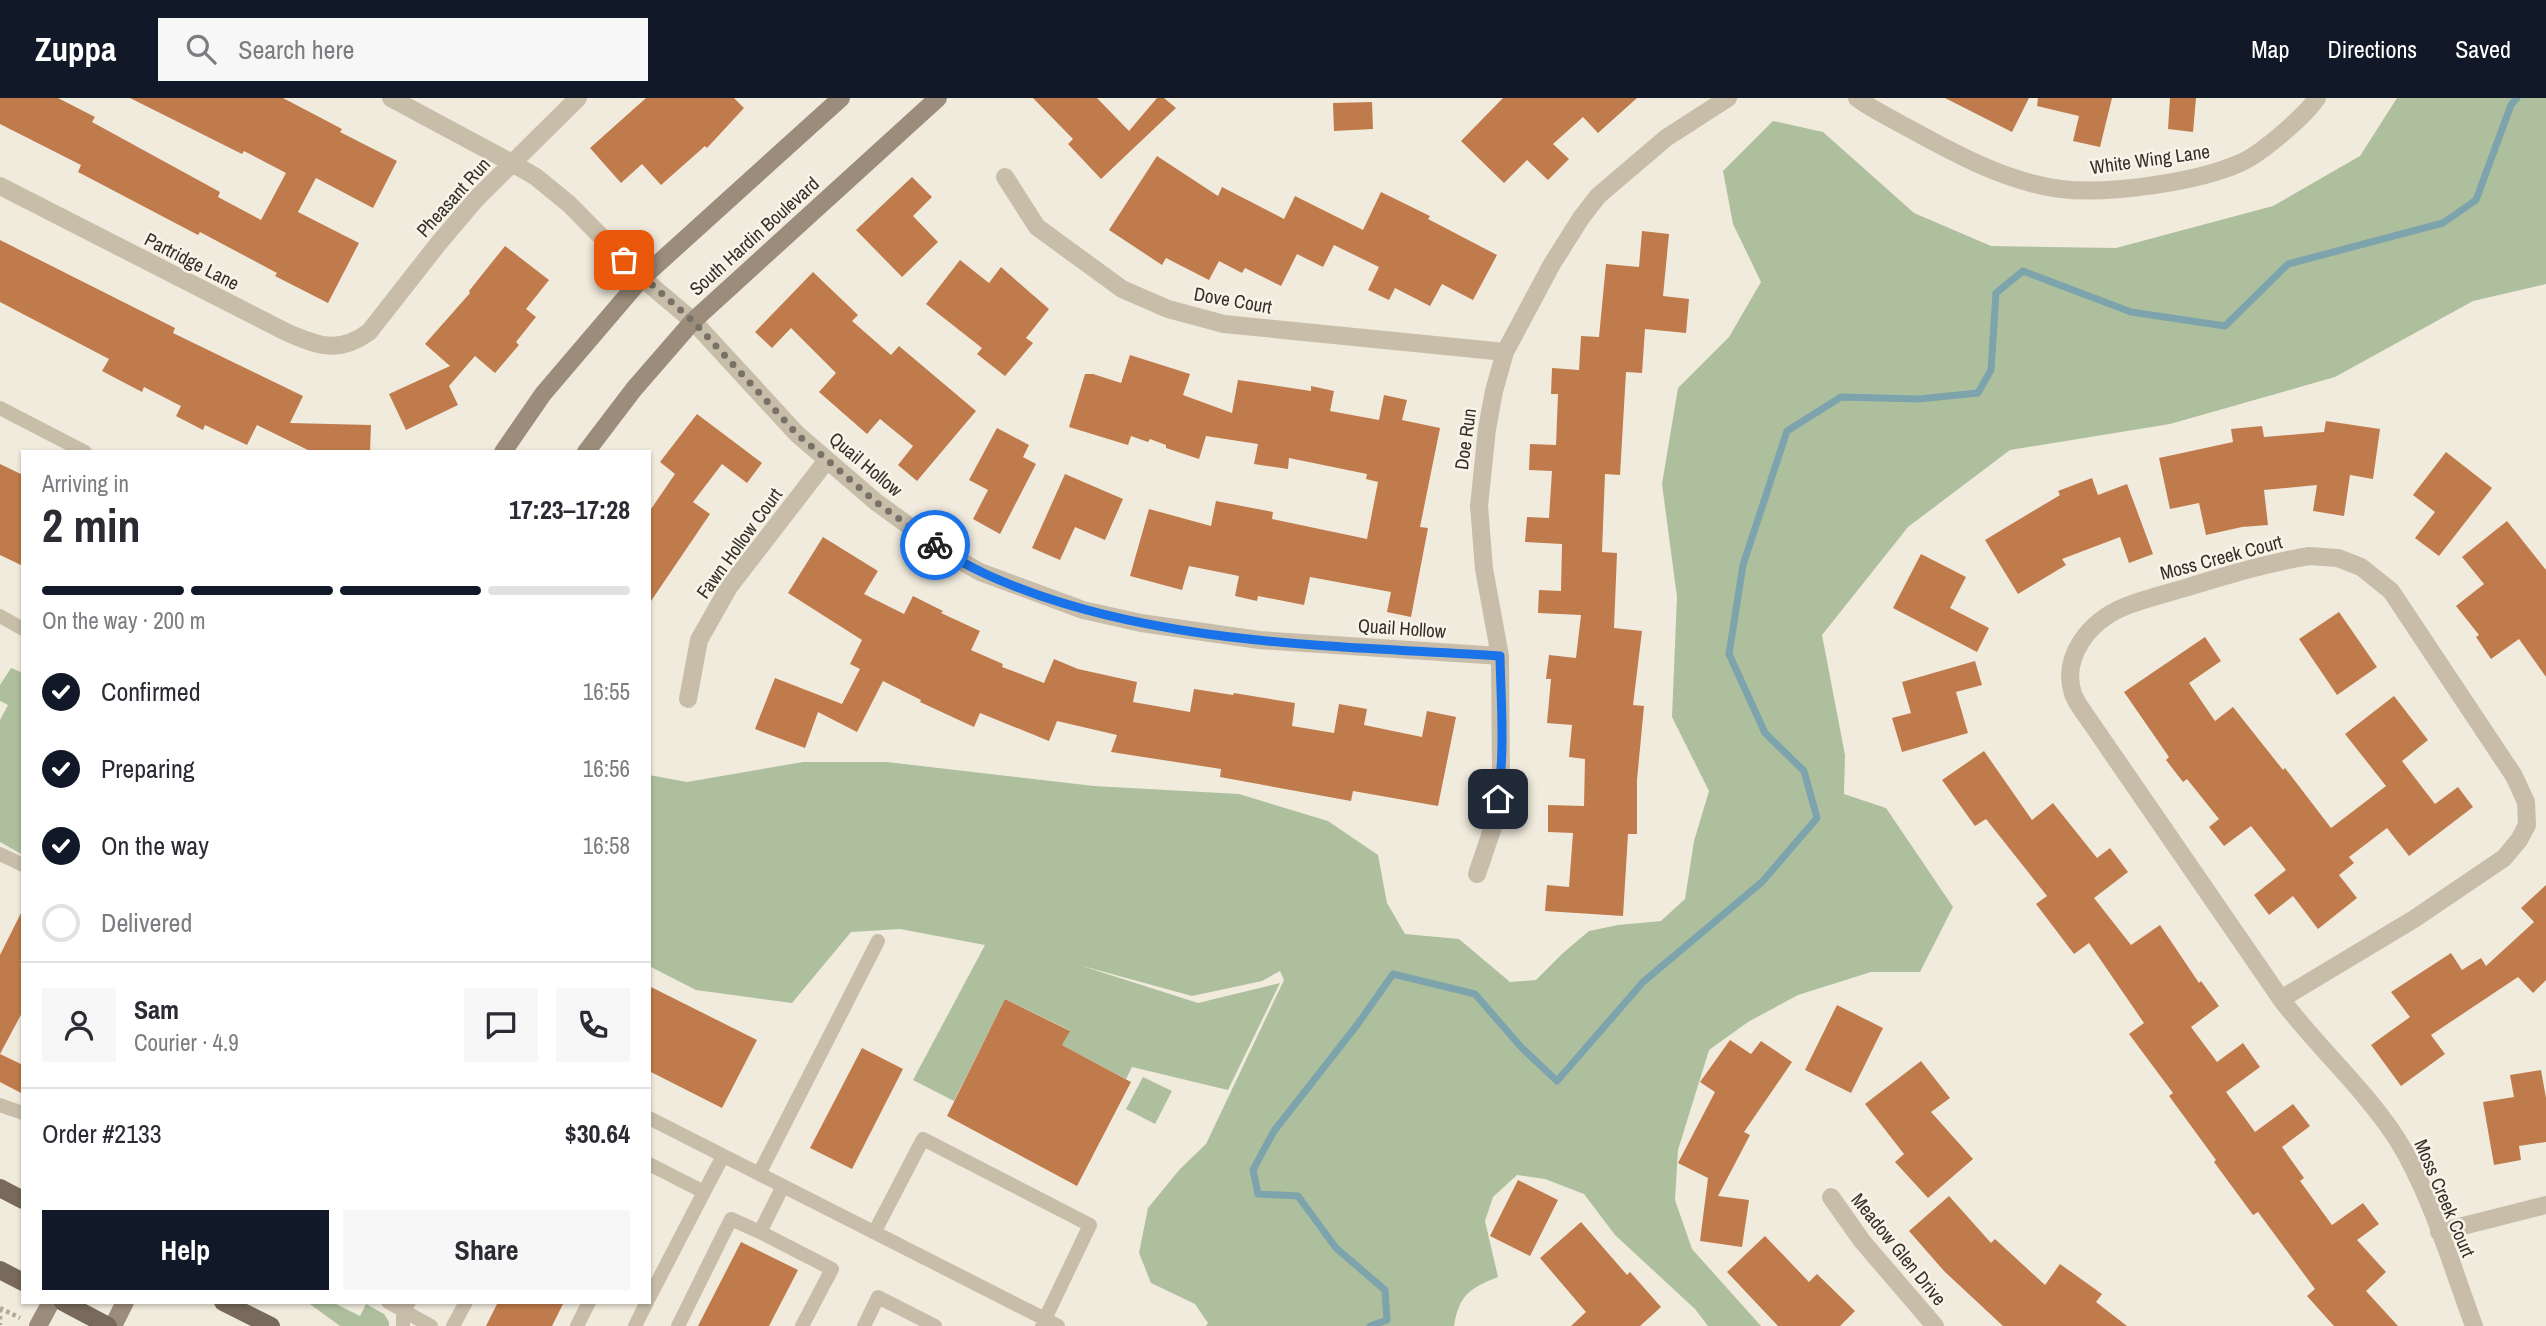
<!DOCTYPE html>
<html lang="en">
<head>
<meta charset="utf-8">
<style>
  body { margin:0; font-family:"Archivo Narrow",sans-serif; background:#f7f7f7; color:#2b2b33; height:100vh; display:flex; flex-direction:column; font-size:26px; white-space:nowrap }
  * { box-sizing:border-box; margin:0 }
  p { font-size:23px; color:#7c7c81 }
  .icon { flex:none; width:38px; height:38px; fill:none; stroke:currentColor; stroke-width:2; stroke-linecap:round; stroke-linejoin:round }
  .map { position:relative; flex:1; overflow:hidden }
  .drawer { position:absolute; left:21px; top:352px; width:630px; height:854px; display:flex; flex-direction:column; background:#fff; border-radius:0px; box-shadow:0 2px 5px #0004 }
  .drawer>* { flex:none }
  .pin { position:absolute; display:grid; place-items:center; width:60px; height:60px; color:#fff; margin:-30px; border-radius:14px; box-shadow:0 4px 10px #0006 }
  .courier { position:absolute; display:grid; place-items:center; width:70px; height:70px; margin:-35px; border:5px solid #1a73e8; border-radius:50%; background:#fff; color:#222; box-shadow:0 2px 9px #0007 }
  .overview em { font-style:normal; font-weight:700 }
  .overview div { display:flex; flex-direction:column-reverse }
  .overview { display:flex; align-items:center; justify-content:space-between; height:119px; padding:0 21px }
  h1 { font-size:46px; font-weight:700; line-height:52px }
  .bar { display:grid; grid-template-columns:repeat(4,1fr); gap:10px 7px; align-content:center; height:84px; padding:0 21px }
  .bar i { height:9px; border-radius:5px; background:#e1e1e2 }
  .bar .on { background:#111827 }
  .bar p { grid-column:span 4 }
  .line { display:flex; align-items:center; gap:18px; padding:0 21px; border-top:2px solid #e1e1e2 }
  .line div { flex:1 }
  .round { display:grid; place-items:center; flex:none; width:74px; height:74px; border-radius:0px; background:#f7f7f7 }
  ol { padding:0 21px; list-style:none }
  li { display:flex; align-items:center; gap:21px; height:77px }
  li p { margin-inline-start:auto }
  li .icon { padding:7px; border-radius:50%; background:#111827; color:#fff; stroke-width:4 }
  li:last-child { color:#7c7c81 }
  li i { width:38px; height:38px; border:4px solid #e1e1e2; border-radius:50% }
  .cta { display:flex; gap:14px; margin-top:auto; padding:14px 21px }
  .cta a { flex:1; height:80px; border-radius:0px; background:#111827; color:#fff; font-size:28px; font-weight:700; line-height:80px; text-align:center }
  .cta a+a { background:#f7f7f7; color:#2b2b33 }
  header { display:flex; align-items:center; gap:42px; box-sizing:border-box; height:98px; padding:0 35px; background:#111827; color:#fff }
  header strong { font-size:33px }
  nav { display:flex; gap:38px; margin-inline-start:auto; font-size:24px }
  .search { width:490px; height:63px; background:#f7f7f7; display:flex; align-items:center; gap:18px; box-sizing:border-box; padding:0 24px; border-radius:0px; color:#7c7c81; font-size:26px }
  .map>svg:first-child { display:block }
  .green { fill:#aebf9e }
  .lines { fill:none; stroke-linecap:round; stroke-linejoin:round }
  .stream { stroke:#7da3ad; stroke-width:7 }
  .building { fill:#c07b4c }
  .path { stroke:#b4a794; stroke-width:4.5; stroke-dasharray:3.5 3.5; stroke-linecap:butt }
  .service { stroke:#c8bda9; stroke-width:14 }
  .minor { stroke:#c8bda9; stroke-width:18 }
  .secondary { stroke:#9c8c7b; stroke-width:18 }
  .primary { stroke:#77695b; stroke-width:18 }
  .done { stroke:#777168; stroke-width:7; stroke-dasharray:0 12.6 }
  .route { stroke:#1a73e8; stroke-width:9 }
  .labels { text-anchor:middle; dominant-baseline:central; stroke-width:5; stroke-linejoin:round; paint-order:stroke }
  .street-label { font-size:19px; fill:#362f29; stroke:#f9f4e9 }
</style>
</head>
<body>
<header>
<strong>Zuppa</strong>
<div class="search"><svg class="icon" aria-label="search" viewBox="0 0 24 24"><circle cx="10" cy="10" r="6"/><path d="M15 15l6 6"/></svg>Search here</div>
<nav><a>Map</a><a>Directions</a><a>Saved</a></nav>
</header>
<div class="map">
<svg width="2546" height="1228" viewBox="0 0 2546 1228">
  <rect width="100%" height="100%" fill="#f1ebdd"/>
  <!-- green -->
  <path class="green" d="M2397,0H2546V186L2473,203L2335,279L2170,326L2010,352L1908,429L1822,537L1845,657L1844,696L1886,710L1953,809L1920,874H1871L1798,897L1748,924L1709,952L1678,1052L1675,1102L1692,1151L1761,1228H1708L1695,1211L1615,1137L1584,1096L1545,1081L1517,1077L1493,1099L1485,1123L1498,1179C1470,1190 1459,1197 1454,1228H1206L1208,1225L1195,1206L1151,1185L1139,1155L1148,1110L1180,1071L1206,1046L1284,882L1280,873L1262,883L1192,898L1079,867L1198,905L1280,885L1228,992L1132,969L1126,981L1062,947L1069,932L1005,901L954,1003L913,982L985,847L900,831L851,834L792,905L696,892L649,868V677L687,684L803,664H887L1094,688L1239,696L1328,723L1378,757L1387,805L1405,836L1459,841L1510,884L1536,882L1563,855L1589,833L1618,827L1661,823L1685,801L1694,743L1709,693L1672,619L1677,499L1662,386L1678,290L1729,239L1761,184L1733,126L1723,73L1773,23L1823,34L1914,115L1991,148L2116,150L2273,108L2360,58Z
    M11,570L23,575V757L0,744V622L8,607L0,603V587Z
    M1143,979L1172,993L1155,1026L1126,1011Z
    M307,1204H332L360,1218L366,1206L384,1216L389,1224V1228H340Z"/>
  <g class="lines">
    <!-- stream -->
    <path class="stream" d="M1370,1228L1387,1222L1385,1192L1336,1150L1298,1098L1258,1096L1253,1072L1274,1033L1357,927L1393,876L1475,896L1521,949L1557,983L1643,884L1762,784L1817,720L1804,673L1765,635L1729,556L1743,467L1787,333L1841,299L1919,301L1978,295L1991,272L1996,195L2023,173L2131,214L2225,228L2288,166L2443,125L2476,102L2511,7L2517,0"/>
  </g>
  <!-- building -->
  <path class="building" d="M0,0H58L95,19L92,24L220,94L218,99L261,122L286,75L244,53L242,56L130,0H283L342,31L340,34L397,63L373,110L316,80L298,114L359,145L328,205L275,178L277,175L200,134L198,137L78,74L81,67L0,26Z
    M646,0H734L744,10L707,50L705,48L661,87L642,66L621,85L590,50Z
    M1033,0H1097L1129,33L1157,0H1164L1176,10L1101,81L1068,46L1073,41Z
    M1503,0H1637L1598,35L1583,19L1553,46L1569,61L1548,82L1527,62L1504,85L1461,43Z
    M1945,0H2029L2012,34Z
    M2038,0H2112L2100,49L2073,43L2079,18L2037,8Z
    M2170,0H2196L2193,34L2168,31Z
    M1372,4L1373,31L1334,33L1333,5Z
    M1157,58L1218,98L1222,89L1284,121L1295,98L1363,132L1381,94L1430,118L1428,121L1497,157L1473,202L1442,186L1430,208L1395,190L1389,202L1368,192L1379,169L1334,147L1323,169L1297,156L1281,188L1245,170L1242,175L1219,163L1209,182L1166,160L1162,167L1109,132Z
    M912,79L932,99L913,118L938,144L902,179L856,132Z
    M1642,133L1669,136L1663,198L1689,201L1686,235L1645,231L1642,275L1626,274L1620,377L1605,376L1602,454L1617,455L1614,530L1642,533L1633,607L1644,608L1637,682V736H1628L1623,818L1545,813L1547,787L1569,789L1573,735L1548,734V707L1584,708L1585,661L1569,659L1572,627L1547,625L1551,581H1546L1549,557L1576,560L1581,517L1538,515L1539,492L1561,493L1562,446L1525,444L1527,419L1549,420L1552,373L1529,372L1530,346L1556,347L1558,296H1551L1552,270L1579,272L1581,238L1599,239L1606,166L1639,169Z
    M0,142L175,230L173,235L303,298L290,325L371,327L370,354H312L257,327L247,347L205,327L203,332L176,318L181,308L144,289L142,294L102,273L109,261L0,204Z
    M505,148L549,182L526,211L536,219L516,244L519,247L495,275L475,258L449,288L458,307L406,332L389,296L450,268L425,246L470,195L469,193Z
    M960,162L989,185L1001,169L1049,211L1026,240L1033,245L1005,278L977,256L982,250L926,206Z
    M813,174L858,217L852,223L891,257L899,248L976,313L917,383L898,367L913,348L880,321L867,336L819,294L836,275L791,230L772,250L755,234Z
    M1130,257L1190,276L1183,297L1232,315L1238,282L1311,293V288L1334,293L1330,313L1379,322L1384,297L1407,302L1402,322L1440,330L1420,429L1428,430L1411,519L1387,514L1391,494L1310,479L1304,507L1258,498L1257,503L1235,498L1239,478L1189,468L1182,492L1130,478L1149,411L1211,428L1216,403L1273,414L1272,421L1367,441L1378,384L1366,381L1367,376L1289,360L1288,371L1254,366L1258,346L1206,338L1199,361L1166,350V347L1150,341L1148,344L1131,338L1128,347L1069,329L1085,276H1093L1121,285Z
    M697,316L762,365L747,385L722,366L693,404L710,416L649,506V414L675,376L660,364Z
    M2326,323L2380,331L2373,381L2350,377L2344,418L2313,413L2317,387L2264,392L2268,427L2242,429L2206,437L2199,405L2170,411L2159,360L2233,344L2231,331L2262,328L2264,339L2324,334Z
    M997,330L1029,347L1023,359L1036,366L1000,436L973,421L988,392L969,382Z
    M2446,354L2492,390L2439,458L2415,440L2435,414L2413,397Z
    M0,366L23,377V468L0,457Z
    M1065,376L1123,401L1105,442L1075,429L1060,462L1032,450Z
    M2092,380L2098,397L2127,386L2153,456L2129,465L2120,439L2062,461L2066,467L2018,496L1985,442L2060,397L2058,393Z
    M2507,423L2546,472V579L2519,541L2491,561L2476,539L2479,537L2456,508L2484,486L2462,459Z
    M823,439L878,473L864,496L904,516L913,498L943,513L941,515L980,533L971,552L1003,566L1002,569L1044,585L1054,561L1078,571L1137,584L1133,604L1190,614L1194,591L1233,597L1234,595L1295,605L1292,628L1334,635L1339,606L1367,611L1364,627L1422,639L1427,613L1456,619L1438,708L1353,693L1351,703L1220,679L1221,671L1111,654L1117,637L1057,623L1049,643L980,615L974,629L920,604L921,602L883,583L857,634L818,614L805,650L755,631L775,580L842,606L860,571L850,566L862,542L788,495Z
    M1921,456L1966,479L1950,510L1989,530L1977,554L1893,510Z
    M2339,514L2377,569L2337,597L2299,541Z
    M2205,539L2221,563L2189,585L2215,623L2233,609L2283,672L2285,670L2331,730L2386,688L2345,636L2394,598L2428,642L2402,663L2435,706L2458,689L2473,709L2409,758L2387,730L2349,759L2354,765L2339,777L2357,800L2318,831L2293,798L2269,817L2254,797L2286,772L2251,728L2224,748L2209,729L2219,721L2187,681L2183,684L2166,662L2169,659L2124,594Z
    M1975,563L1982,587L1956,594L1968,635L1902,654L1892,620L1911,615L1902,584Z
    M1984,653L2032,722L2053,705L2097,760L2110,750L2128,774L2094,800L2131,847L2160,827L2199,885L2201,883L2219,908L2191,929L2217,964L2243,945L2260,969L2226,994L2255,1034L2293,1006L2310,1028L2282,1049L2304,1080L2300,1083L2332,1127L2363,1105L2379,1126L2357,1142L2386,1174L2366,1193L2398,1228H2334L2307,1198L2315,1191L2258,1114L2253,1117L2214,1064L2216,1062L2169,998L2173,995L2129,936L2144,925L2089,845L2074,856L2036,806L2047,798L1986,721L1975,728L1942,682Z
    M2546,787V882L2533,895L2518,879L2431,937L2445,956L2401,988L2371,947L2410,919L2391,894L2451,855L2462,872L2481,860L2486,868L2534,824L2521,810Z
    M23,811V913L0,956L23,967V996L0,984V857Z
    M649,888L757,942L722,1010L649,973Z
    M1005,901L1070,933L1062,947L1131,984L1077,1088L947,1018Z
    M1837,907L1883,930L1851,995L1805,972Z
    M1730,942L1751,956L1761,943L1792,964L1744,1034L1750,1037L1718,1098L1749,1102L1742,1149L1700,1143L1708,1080L1678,1065L1715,994L1700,984Z
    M862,950L903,971L852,1071L810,1050Z
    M1921,963L1950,1000L1931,1014L1973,1061L1928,1100L1895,1064L1904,1056L1865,1006Z
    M2541,972L2546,1000V1044L2519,1048L2521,1062L2494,1067L2483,1004L2514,999L2510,977Z
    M1518,1082L1558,1102L1530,1158L1490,1138Z
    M1949,1098L1991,1145L1995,1141L2045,1187L2060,1166L2102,1196L2096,1204L2127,1228H2003L1944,1173L1909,1133Z
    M1581,1124L1627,1177L1630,1174L1661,1209L1640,1228H1571L1586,1214L1540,1160Z
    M1765,1138L1809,1184L1817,1176L1855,1213L1840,1228H1778L1727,1174Z
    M741,1144L798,1172L769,1228H698Z
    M498,1204H564L552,1228H486Z"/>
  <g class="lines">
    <!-- path -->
    <path class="path" d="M0,1210L20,1220
      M0,1211V1227"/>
    <!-- service -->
    <path class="service" d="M0,310L85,354
      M0,518L23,531
      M0,756L23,767
      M0,1007L23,1015
      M649,1020L1045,1221L1042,1228
      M649,1066L704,1094L723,1058
      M759,1076L878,843
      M783,1088L760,1134L832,1171L802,1228
      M875,1133L923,1041L1090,1127L1045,1221L1058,1228
      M649,1200L704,1094
      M388,1204L431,1228
      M403,1228V1214L409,1204
      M453,1228L466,1204
      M577,1228L589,1204
      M635,1228L647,1204
      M678,1228L731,1121L760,1134
      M864,1228L878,1199L935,1228"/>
    <!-- minor -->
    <path class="minor" d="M391,0L512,65L536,79L569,106L642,180L693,223L797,336L876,404L945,454L980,474L1083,512L1141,525L1259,542L1500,558
      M1857,0C1870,10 1885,17 1899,25C1948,52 2004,84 2061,91C2107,97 2198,84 2240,65C2260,57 2305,18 2317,0
      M1005,79L1037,129L1122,191L1168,211L1224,226L1505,254
      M0,88L288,235C319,248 339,256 369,234L438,146L477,100L578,0
      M2309,458L2338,460L2361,469L2391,493L2514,678L2526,704L2527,727L2519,742L2504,760L2414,821L2281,901L2087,619C2082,612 2076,604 2073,596C2061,558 2090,523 2124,509C2144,501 2165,496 2185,490C2227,477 2267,465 2309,458Z
      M688,601L699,542L729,489L827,362
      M1477,776L1495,723L1501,678L1500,558L1484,471L1479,408L1487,331L1494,293L1505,254L1552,166L1581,120L1598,98L1666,40L1728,0
      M2281,901C2317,949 2364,990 2397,1041C2430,1093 2452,1169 2474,1228
      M1831,1099L1862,1143L1935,1228
      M2439,1134L2546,1107"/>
    <!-- secondary -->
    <path class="secondary" d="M503,354L543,296L642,180L841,0
      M586,354L634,291L693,223L938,0
      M38,1228L51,1204
      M113,1228L125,1204"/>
    <!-- primary -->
    <path class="primary" d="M0,1090L23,1102
      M0,1172L23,1184
      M63,1204L108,1228
      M223,1204L271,1228"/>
  </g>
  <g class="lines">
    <!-- done -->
    <path class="done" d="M624,162L693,223L797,336L876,404L935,447"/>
    <!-- route -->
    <path class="route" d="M935,447C967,470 1004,485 1041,498C1187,548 1346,548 1500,558C1501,605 1505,653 1498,701"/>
  </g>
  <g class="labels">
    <!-- street labels -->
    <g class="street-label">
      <text transform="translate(2150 61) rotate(-8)">White Wing Lane</text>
      <text transform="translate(453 99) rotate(-48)">Pheasant Run</text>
      <text transform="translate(754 138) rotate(-42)">South Hardin Boulevard</text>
      <text transform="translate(192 163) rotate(27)">Partridge Lane</text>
      <text transform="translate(1233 202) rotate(10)">Dove Court</text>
      <text transform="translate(1465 341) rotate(-82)">Doe Run</text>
      <text transform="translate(866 366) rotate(40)">Quail Hollow</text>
      <text transform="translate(739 445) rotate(-54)">Fawn Hollow Court</text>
      <text transform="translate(2221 459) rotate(-15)">Moss Creek Court</text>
      <text transform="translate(1402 530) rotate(4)">Quail Hollow</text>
      <text transform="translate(2445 1100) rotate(67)">Moss Creek Court</text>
      <text transform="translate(1899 1151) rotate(51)">Meadow Glen Drive</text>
    </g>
  </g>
</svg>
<div class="pin" style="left:624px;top:162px;background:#ea580c"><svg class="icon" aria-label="bag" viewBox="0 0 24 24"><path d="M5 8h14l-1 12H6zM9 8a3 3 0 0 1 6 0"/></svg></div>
<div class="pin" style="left:1498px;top:701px;background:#1f2937"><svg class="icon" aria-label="home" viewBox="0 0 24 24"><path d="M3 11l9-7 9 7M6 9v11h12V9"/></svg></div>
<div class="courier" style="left:935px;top:447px"><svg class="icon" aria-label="bike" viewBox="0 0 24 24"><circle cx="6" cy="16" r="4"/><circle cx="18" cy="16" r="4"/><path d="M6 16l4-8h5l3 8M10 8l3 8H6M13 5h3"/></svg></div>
<section class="drawer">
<div class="overview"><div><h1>2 min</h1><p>Arriving in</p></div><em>17:23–17:28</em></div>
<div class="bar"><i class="on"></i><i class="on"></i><i class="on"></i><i></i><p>On the way · 200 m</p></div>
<ol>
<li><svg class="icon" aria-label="check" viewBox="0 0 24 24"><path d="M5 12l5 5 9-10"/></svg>Confirmed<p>16:55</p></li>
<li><svg class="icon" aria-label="check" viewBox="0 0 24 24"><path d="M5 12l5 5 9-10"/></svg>Preparing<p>16:56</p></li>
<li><svg class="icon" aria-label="check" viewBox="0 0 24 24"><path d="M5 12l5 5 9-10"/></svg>On the way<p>16:58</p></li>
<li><i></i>Delivered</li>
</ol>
<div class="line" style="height:126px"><a class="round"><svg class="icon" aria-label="person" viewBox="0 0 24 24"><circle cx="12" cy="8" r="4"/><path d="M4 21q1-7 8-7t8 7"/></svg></a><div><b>Sam</b><p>Courier · 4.9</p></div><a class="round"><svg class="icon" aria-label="chat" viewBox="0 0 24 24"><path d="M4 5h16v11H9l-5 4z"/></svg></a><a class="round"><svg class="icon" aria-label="phone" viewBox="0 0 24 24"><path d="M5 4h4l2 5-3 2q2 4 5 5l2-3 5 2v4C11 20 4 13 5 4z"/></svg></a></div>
<div class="line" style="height:91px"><div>Order #2133</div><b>$30.64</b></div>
<div class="cta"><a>Help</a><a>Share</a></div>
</section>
</div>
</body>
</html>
